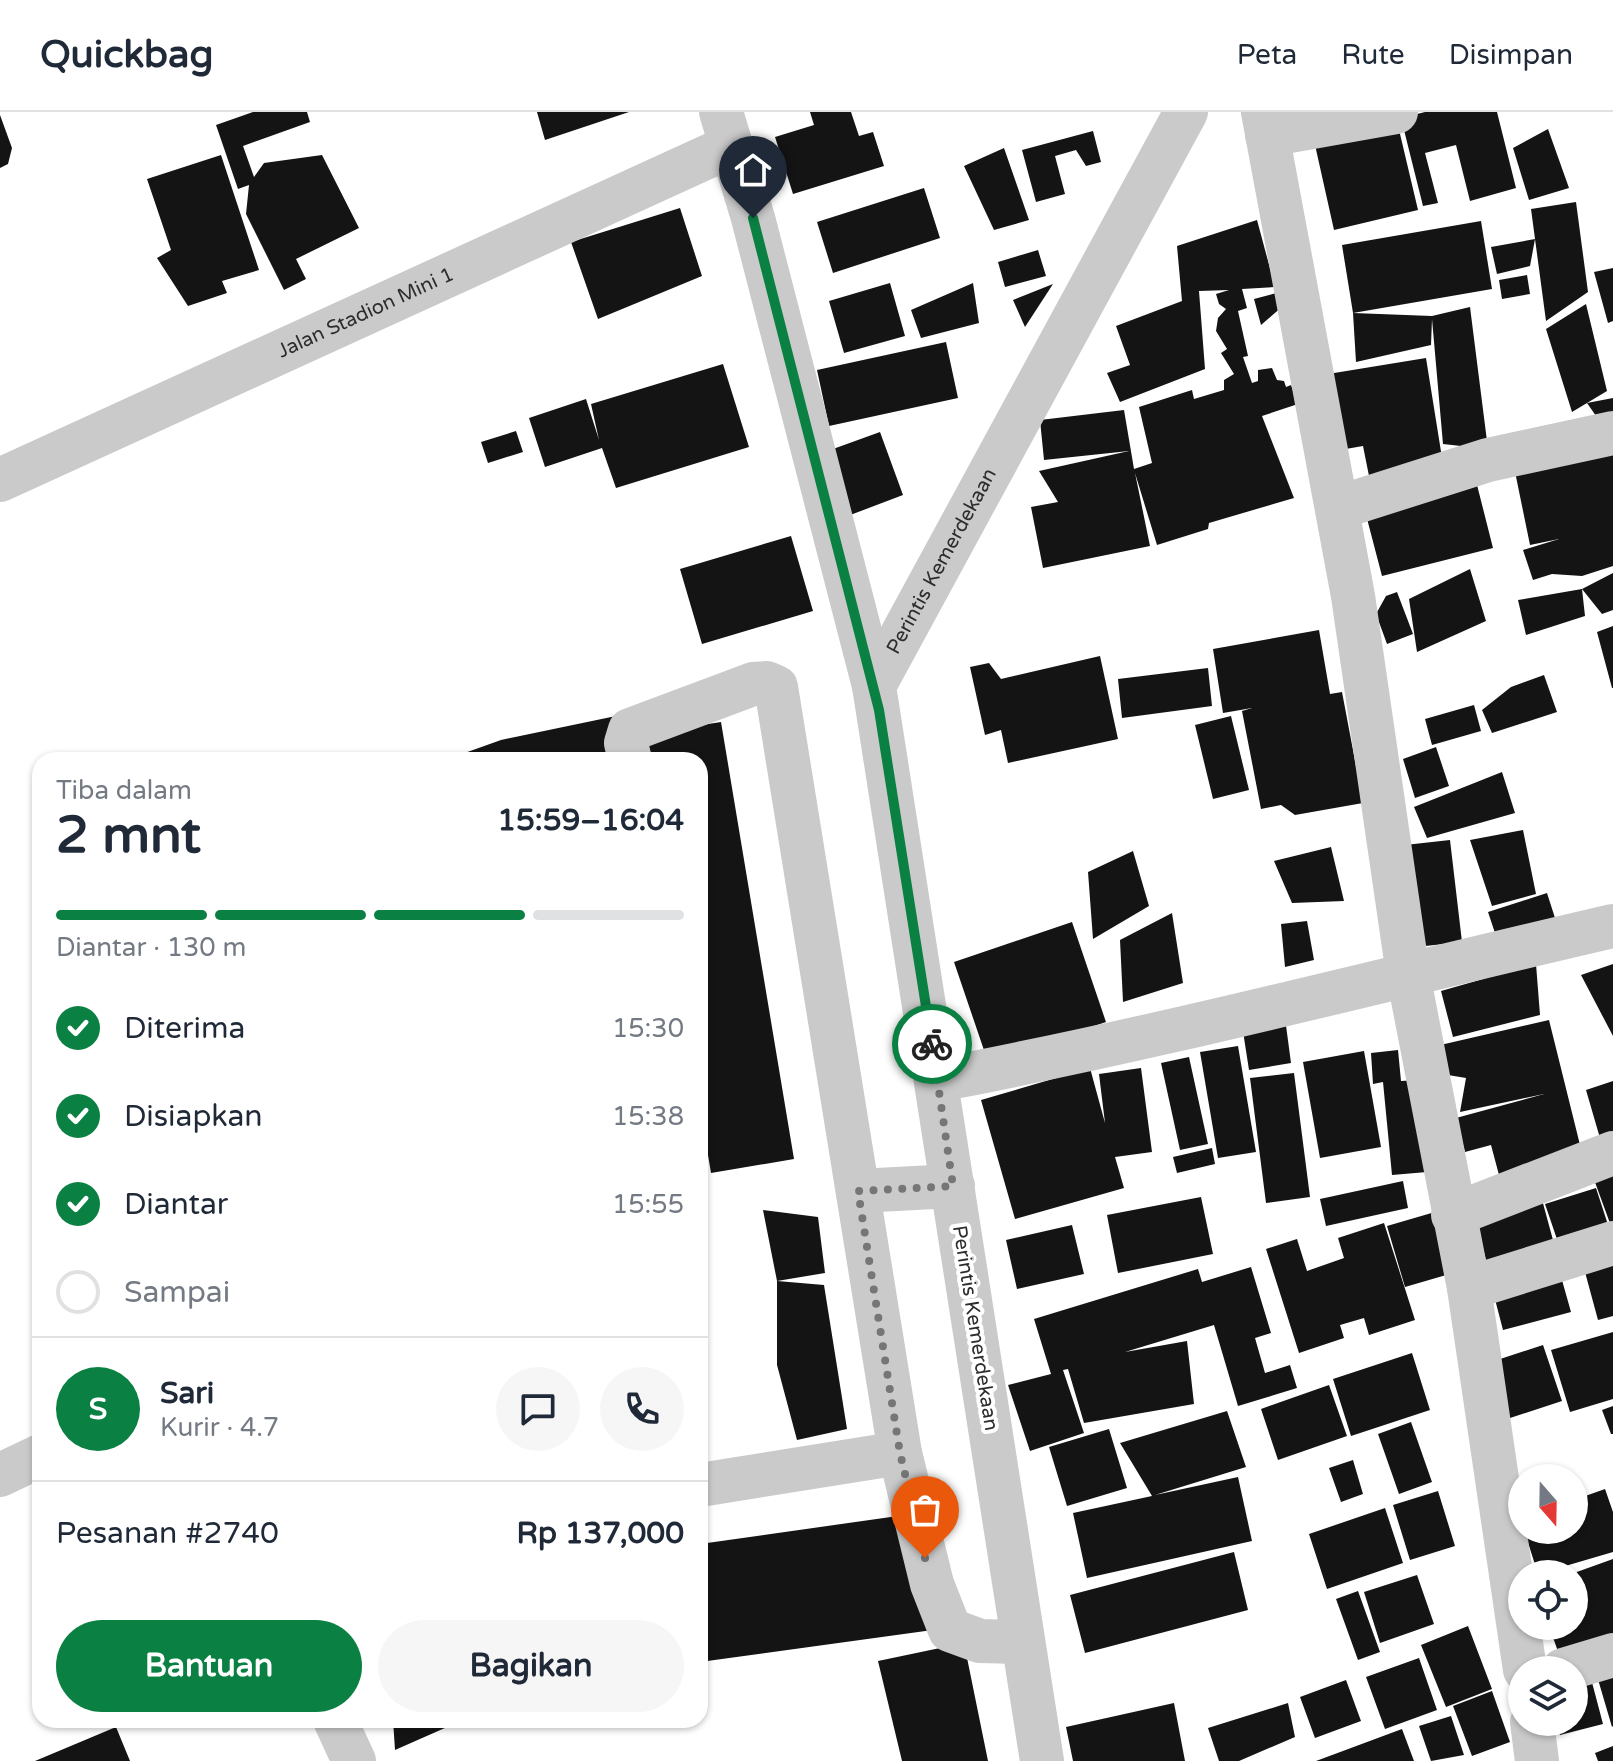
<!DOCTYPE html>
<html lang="id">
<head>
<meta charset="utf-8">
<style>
  body { margin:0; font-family:"Varela Round",sans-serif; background:#f6f6f7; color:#1f2937; height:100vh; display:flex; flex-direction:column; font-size:30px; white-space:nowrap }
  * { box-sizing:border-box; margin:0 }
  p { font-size:26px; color:#747a83 }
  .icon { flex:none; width:44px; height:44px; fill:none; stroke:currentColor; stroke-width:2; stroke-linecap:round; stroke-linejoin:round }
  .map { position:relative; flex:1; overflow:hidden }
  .drawer { position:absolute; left:32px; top:640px; width:676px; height:976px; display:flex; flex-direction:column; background:#fff; border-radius:24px; box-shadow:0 2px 6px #0004 }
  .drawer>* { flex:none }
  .needle { width:52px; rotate:160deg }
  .fabs { position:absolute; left:1508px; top:1352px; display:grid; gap:16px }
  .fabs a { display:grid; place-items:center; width:80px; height:80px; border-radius:50%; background:#fff; box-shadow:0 2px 6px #0004; font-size:40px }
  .pin { position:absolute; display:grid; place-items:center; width:68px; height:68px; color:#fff; margin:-82px -34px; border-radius:50% 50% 50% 0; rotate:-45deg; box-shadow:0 0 8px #0007 }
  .pin .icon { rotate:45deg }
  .courier { position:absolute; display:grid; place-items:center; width:80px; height:80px; margin:-40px; border:6px solid #0b8043; border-radius:50%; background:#fff; color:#222; box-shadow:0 2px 10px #0007 }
  .overview em { font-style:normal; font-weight:800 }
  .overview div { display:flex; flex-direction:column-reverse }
  .overview { display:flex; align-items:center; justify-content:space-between; height:136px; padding:0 24px }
  h1 { font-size:52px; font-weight:800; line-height:60px }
  .bar { display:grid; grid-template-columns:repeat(4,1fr); gap:12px 8px; align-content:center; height:96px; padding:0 24px }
  .bar i { height:10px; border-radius:6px; background:#e0e1e3 }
  .bar .current { background:#0b8043 }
  .bar p { grid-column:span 4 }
  .line { display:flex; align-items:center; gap:20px; padding:0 24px; border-top:2px solid #e0e1e3 }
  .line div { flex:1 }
  .round { display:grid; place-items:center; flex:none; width:84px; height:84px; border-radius:42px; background:#f6f6f7 }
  ol { padding:0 24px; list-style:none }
  li { display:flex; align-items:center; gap:24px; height:88px }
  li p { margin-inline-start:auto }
  li .icon { padding:8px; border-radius:50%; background:#0b8043; color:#fff; stroke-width:4 }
  li:last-child { color:#747a83 }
  li i { width:44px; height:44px; border:4px solid #e0e1e3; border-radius:50% }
  .action { display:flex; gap:16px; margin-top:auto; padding:16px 24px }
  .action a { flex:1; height:92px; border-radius:48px; background:#0b8043; color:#fff; font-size:32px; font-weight:800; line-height:92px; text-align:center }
  .action a+a { background:#f6f6f7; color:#1f2937 }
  header { display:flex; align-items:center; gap:48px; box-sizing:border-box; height:112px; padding:0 40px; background:#fff; border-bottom:2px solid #e0e1e3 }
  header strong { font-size:38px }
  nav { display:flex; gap:44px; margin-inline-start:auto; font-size:28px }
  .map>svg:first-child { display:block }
  .building { fill:#141414 }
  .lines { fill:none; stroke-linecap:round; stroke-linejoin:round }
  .minor { stroke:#cacaca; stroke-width:44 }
  .done { stroke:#767676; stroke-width:8; stroke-dasharray:0 14.4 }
  .route { stroke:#0b8043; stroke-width:10 }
  .labels { text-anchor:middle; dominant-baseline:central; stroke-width:8; stroke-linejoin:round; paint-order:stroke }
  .street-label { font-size:20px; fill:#2d2d2d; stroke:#fff }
</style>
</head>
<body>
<header>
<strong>Quickbag</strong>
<nav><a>Peta</a><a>Rute</a><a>Disimpan</a></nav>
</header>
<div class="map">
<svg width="1613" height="1649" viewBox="0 0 1613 1649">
  <rect width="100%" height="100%" fill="#fff"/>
  <!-- building -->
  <path class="building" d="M253,0H307L310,10L243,34L254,65L264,51L322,43L359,116L296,147L306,167L284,178L246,102L249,73L238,77L216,13Z
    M537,0H629L545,28Z
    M810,0H851L859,24L873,20L884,54L793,82L775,25L814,13Z
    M1425,0H1497L1516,76L1470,89L1456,33L1425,41L1438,91L1423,94L1401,6Z
    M0,3L12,36L8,52L0,56Z
    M1396,5L1418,98L1334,118L1313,24Z
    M1548,17L1569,76L1529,88L1513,36Z
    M1093,19L1101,50L1086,54L1076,38L1055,44L1065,82L1036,90L1022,38Z
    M1004,36L1029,108L994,118L964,54Z
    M221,43L259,158L222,169L227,181L188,194L157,146L171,138L147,67Z
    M924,76L940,126L833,161L817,110Z
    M1576,90L1588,180L1546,209L1531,97Z
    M680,96L702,164L598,207L571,130Z
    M1257,108L1275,175L1242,177L1247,196L1238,199L1248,244L1243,245L1252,271L1258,269V258L1272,256L1277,268L1284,269L1286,275L1291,273L1298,292L1262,304L1294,386L1209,411L1208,417L1157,433L1135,361L1150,434L1043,456L1031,395L1058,390L1039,359L1129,339L1044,348L1040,308L1124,298L1134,357L1152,351L1139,295L1192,278L1194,287L1224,278V268L1234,262L1221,241L1227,237L1216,219L1218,206L1226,197L1219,192L1216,182L1229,178L1199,179L1205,257L1120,290L1107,261L1130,253L1116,214L1182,189L1177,134Z
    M1481,109L1492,177L1353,201L1342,133Z
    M1535,127L1530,154L1497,162L1491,135Z
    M1038,138L1046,164L1005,175L998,150Z
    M1613,156V209L1608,211L1594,160Z
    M1527,163L1530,182L1502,187L1499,168Z
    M890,171L905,224L844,241L829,189Z
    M973,171L979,211L921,226L911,198Z
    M1053,172L1025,215L1013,188Z
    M1280,180L1284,193L1261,213L1254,187Z
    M1586,192L1607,279L1587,291L1613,286V312L1603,314L1587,291L1572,300L1546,217Z
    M1470,195L1488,337L1443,332L1432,207L1431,233L1356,250L1353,201L1432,204Z
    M946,230L958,286L829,314L817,258Z
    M1426,246L1443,352L1369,364L1363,334L1340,338L1328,262Z
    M723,252L749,335L616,376L602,336L545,355L529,306L586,287L599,328L591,292Z
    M516,319L523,340L488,351L481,330Z
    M880,320L903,383L845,405L822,341Z
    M1613,340V454L1582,464L1552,462L1533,468L1523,438L1559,427L1530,433L1513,350Z
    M1474,361L1493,436L1382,464L1365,399Z
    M791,424L813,499L702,532L680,457Z
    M1470,457L1486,509L1417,540L1409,487Z
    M1613,461V498L1602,502L1582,477L1585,504L1526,523L1518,488L1582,477Z
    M1397,480L1413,522L1387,532L1376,502L1386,484Z
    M1613,514V576H1612L1597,520Z
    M1319,518L1330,582L1342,580L1363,691L1295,703L1281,693L1261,697L1242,599L1252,596L1223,601L1213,537Z
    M1100,544L1118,627L1008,651L1001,618L985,623L970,555L989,551L1001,567Z
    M1208,556L1212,594L1122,606L1118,567Z
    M1544,563L1557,600L1492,621L1482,598L1511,575Z
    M1474,593L1481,619L1432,633L1425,607Z
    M616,604L625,648H445L501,628Z
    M1231,604L1249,678L1213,687L1195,613Z
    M721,610L794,1047L711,1061L700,995V648H641L637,623Z
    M1436,635L1449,674L1415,686L1403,647Z
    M1502,660L1515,701L1427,726L1414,695Z
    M1523,718L1536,782L1492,794L1470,728Z
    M1450,728L1462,830L1407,836L1396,734Z
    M1331,735L1344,789L1292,791L1274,749Z
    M1133,739L1149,794L1093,827L1088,760Z
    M1547,781L1555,806L1496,824L1488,800Z
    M1172,801L1183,871L1123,890L1120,828Z
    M1307,809L1314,848L1285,855L1281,812Z
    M1072,810L1106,910L988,950L954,850Z
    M1536,852L1540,903L1453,925L1441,879Z
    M1613,852V924L1581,863Z
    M1285,906L1291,951L1249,958L1242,913Z
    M1549,908L1582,1041L1499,1063L1491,1033L1465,1040L1456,1006L1544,982L1460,1000L1466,966L1442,962L1436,934Z
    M1238,934L1256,1040L1218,1046L1200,940Z
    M1398,938L1401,969L1418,968L1427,1060L1392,1063L1383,970L1373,972L1371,941Z
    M1364,939L1381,1035L1320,1046L1303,950Z
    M1189,945L1208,1032L1180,1038L1161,951Z
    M1090,956L1105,1011L1099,962L1141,956L1152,1040L1115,1045L1124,1076L1015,1107L981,988Z
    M1294,961L1310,1085L1266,1091L1250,966Z
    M1613,969V1030L1602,1033L1586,978Z
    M1212,1036L1215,1052L1177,1061L1173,1045Z
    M1613,1055V1113L1611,1114L1592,1062Z
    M1403,1069L1408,1096L1326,1114L1320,1087Z
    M1596,1076L1611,1122L1561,1139L1545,1092Z
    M1541,1084L1556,1139L1488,1156L1474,1102Z
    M1201,1085L1213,1142L1118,1161L1107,1103Z
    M763,1098L818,1105L825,1161L777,1169Z
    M1435,1100L1453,1161L1405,1175L1387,1114Z
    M1384,1111L1415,1208L1369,1223L1364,1206L1340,1213L1344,1226L1299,1241L1266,1137L1297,1127L1307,1159L1344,1146L1338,1126Z
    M1072,1113L1084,1162L1017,1177L1006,1128Z
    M1613,1140V1204L1598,1208L1582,1149Z
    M1558,1154L1571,1200L1503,1218L1491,1172Z
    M1251,1155L1271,1221L1255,1226L1265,1261L1290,1253L1297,1276L1238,1294L1214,1213L1125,1240L1187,1229L1194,1292L1084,1311L1068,1257L1063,1258L1084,1321L1030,1339L1008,1273L1051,1262L1034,1207L1198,1157L1202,1170Z
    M777,1169L824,1173L847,1317L797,1328L777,1253Z
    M1613,1220V1287L1570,1300L1551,1238Z
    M1543,1233L1562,1289L1510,1306L1491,1250Z
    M1412,1241L1430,1298L1351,1324L1333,1267Z
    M1329,1273L1347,1324L1278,1348L1261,1297Z
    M1613,1294V1322H1611L1602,1298Z
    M1227,1299L1246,1355L1155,1383L1238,1365L1252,1429L1087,1466L1073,1401L1152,1384L1120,1331Z
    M1411,1310L1432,1370L1399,1382L1378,1322Z
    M1109,1317L1127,1376L1067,1394L1049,1335Z
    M1353,1348L1363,1382L1341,1390L1329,1356Z
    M1605,1377L1613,1400V1440L1538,1462L1524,1418H1574V1388Z
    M1438,1379L1455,1434L1410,1448L1393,1393Z
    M1385,1396L1403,1451L1327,1477L1309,1422Z
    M912,1402L940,1517L700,1550V1432Z
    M1234,1440L1248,1498L1085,1541L1070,1483Z
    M1613,1447V1533L1562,1551L1549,1514H1574V1461Z
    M1417,1463L1434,1512L1380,1531L1364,1480Z
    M1358,1479L1380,1540L1358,1548L1336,1487Z
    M1468,1514L1492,1577L1446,1595L1421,1533Z
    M964,1531L988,1649H902L878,1549Z
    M1419,1546L1437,1598L1385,1617L1366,1565Z
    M1589,1559L1603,1612L1560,1623L1557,1610H1574V1563Z
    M1613,1559V1614L1612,1615L1597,1564Z
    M1346,1568L1361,1609L1315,1626L1300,1585Z
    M1492,1579L1510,1630L1472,1644L1453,1594Z
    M1174,1591L1185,1649H1073L1066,1615Z
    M1288,1591L1295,1625L1239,1649H1219L1208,1616Z
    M1451,1604L1464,1643L1431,1649L1419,1614Z
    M393,1608H463L395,1638Z
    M116,1615L130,1649H35Z
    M1402,1617L1414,1649H1316Z
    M1613,1634V1649H1598L1595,1641Z"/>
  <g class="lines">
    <!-- minor -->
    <g class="minor">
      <path d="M721,0L753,106L874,574"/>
      <path d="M1263,0L1353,484L1408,862L1469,1176L1525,1558"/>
      <path d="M1267,23L1396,0"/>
      <path id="s1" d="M0,368L731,34"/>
      <path d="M1337,396L1488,348L1613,321"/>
      <path d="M630,648L626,631L630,618L753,572L767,571L776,575L900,1341L932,1472L950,1518L980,1529L1022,1530"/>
      <path d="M938,968C1165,925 1388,866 1613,814"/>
      <path d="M858,1079L953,1074"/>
      <path d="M1453,1103L1613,1041"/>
      <path d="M1469,1176L1613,1131"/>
      <path d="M0,1363L40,1344"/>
      <path d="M700,1373L900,1341"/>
      <path d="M1563,1558L1613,1543"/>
      <path d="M335,1608L354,1649"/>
      <path d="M1532,1610L1537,1649"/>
      <path id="s2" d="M1042,1649L874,574L1186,0"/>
    </g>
  </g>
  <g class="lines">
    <!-- done -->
    <path class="done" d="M925,1446L900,1341L858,1079L953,1074L932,932"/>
    <!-- route -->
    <path class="route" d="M753,106L879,598L932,932"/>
  </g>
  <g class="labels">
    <!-- street labels -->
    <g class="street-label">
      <text stroke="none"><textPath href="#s1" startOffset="402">Jalan Stadion Mini 1</textPath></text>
      <text stroke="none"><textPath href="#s2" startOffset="1230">Perintis Kemerdekaan</textPath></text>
      <text transform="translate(975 1216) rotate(81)">Perintis Kemerdekaan</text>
    </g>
  </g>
</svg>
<div class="fabs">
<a><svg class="needle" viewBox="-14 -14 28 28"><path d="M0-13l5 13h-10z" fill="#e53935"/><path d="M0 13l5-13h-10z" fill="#747a83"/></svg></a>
<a><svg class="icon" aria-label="locate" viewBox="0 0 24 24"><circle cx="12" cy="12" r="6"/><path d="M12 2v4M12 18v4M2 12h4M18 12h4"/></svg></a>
<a><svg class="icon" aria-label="layers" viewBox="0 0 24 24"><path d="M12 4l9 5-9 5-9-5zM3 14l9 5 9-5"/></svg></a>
</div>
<div class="pin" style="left:925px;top:1446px;background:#ea580c"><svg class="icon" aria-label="bag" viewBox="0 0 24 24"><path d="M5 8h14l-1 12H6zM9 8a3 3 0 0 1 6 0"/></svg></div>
<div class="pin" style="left:753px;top:106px;background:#1f2937"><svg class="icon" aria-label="home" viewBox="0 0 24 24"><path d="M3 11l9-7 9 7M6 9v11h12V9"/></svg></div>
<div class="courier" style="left:932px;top:932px"><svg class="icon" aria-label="bike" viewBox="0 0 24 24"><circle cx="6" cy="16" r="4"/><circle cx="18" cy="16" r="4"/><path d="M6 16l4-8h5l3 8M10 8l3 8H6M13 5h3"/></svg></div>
<section class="drawer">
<div class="overview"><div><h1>2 mnt</h1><p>Tiba dalam</p></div><em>15:59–16:04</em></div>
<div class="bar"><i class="current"></i><i class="current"></i><i class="current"></i><i></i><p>Diantar · 130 m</p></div>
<ol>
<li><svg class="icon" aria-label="check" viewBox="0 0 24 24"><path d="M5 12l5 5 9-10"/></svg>Diterima<p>15:30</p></li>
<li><svg class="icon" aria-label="check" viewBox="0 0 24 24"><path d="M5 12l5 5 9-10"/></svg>Disiapkan<p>15:38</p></li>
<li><svg class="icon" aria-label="check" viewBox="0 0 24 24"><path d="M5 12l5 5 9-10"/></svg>Diantar<p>15:55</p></li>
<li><i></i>Sampai</li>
</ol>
<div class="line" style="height:144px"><b class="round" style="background:#0b8043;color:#fff">S</b><div><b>Sari</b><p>Kurir · 4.7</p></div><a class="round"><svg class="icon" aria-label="chat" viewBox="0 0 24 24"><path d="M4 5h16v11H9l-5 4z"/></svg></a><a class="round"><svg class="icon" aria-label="phone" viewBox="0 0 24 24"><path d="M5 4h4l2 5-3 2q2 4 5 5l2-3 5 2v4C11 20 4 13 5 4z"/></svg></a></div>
<div class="line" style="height:104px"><div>Pesanan #2740</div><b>Rp 137,000</b></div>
<div class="action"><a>Bantuan</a><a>Bagikan</a></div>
</section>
</div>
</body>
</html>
